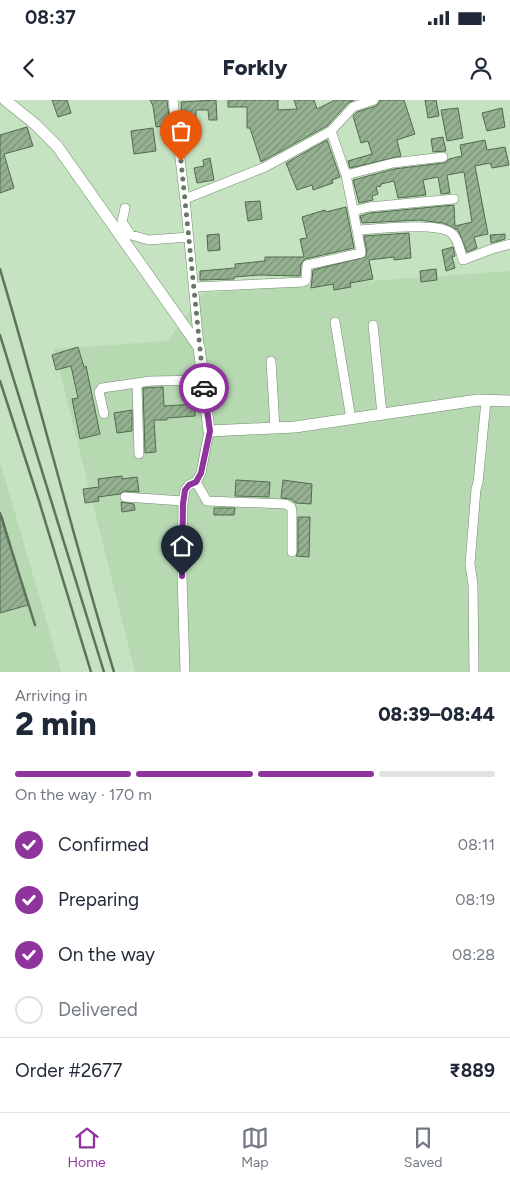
<!DOCTYPE html>
<html lang="en">
<head>
<meta charset="utf-8">
<style>
  body { margin:0; font-family:Figtree,sans-serif; background:#f2f2f3; color:#1f2937; height:100vh; display:flex; flex-direction:column; font-size:19px; white-space:nowrap }
  * { box-sizing:border-box; margin:0 }
  p { font-size:16px; color:#747a83 }
  .icon { flex:none; width:28px; height:28px; fill:none; stroke:currentColor; stroke-width:2; stroke-linecap:round; stroke-linejoin:round }
  .map { position:relative; height:572px; overflow:hidden }
  .side { display:flex; flex-direction:column; background:#fff; flex:1 }
  .side>* { flex:none }
  .pin { position:absolute; display:grid; place-items:center; width:42px; height:42px; color:#fff; margin:-51px -21px; border-radius:50% 50% 50% 0; rotate:-45deg; box-shadow:0 0 5px #0007 }
  .pin .icon { rotate:45deg }
  .courier { position:absolute; display:grid; place-items:center; width:50px; height:50px; margin:-25px; border:4px solid #8f339d; border-radius:50%; background:#fff; color:#222; box-shadow:0 1px 6px #0007 }
  .overview em { font-style:normal; font-weight:800 }
  .overview div { display:flex; flex-direction:column-reverse }
  .overview { display:flex; align-items:center; justify-content:space-between; height:85px; padding:0 15px }
  h1 { font-size:32px; font-weight:800; line-height:38px }
  .bar { display:grid; grid-template-columns:repeat(4,1fr); gap:8px 5px; align-content:center; height:60px; padding:0 15px }
  .bar i { height:6px; border-radius:4px; background:#e0e1e3 }
  .bar .on { background:#8f339d }
  .bar p { grid-column:span 4 }
  .line { display:flex; align-items:center; gap:12px; padding:0 15px; border-top:1px solid #e0e1e3 }
  .line div { flex:1 }
  ol { padding:0 15px; list-style:none }
  li { display:flex; align-items:center; gap:15px; height:55px }
  li p { margin-inline-start:auto }
  li .icon { padding:5px; border-radius:50%; background:#8f339d; color:#fff; stroke-width:4 }
  li:last-child { color:#747a83 }
  li i { width:28px; height:28px; border:2px solid #e0e1e3; border-radius:50% }
  .status { display:flex; justify-content:space-between; align-items:center; height:35px; padding:0 25px; background:#fff; direction:ltr }
  .status svg { height:14px; fill:currentColor }
  header { display:flex; justify-content:space-between; align-items:center; height:65px; padding:0 15px; background:#fff; font-size:22px; font-weight:800 }
  .dock { display:flex; justify-content:space-around; align-items:center; height:70px; border-top:1px solid #e0e1e3; background:#fff; font-size:14px; color:#747a83 }
  .dock a { display:grid; justify-items:center; gap:2px }
  .dock .on { color:#8f339d }
  .map>svg:first-child { display:block }
  .built { fill:#b7d9b2 }
  .building { fill:url(#building-hatch); stroke:#516a4e }
  .lines { fill:none; stroke-linecap:round; stroke-linejoin:round }
  .minor-casing { stroke:#728c6e; stroke-width:10 }
  .tertiary-casing { stroke:#728c6e; stroke-width:12 }
  .minor { stroke:#fff; stroke-width:9 }
  .tertiary { stroke:#fff; stroke-width:11 }
  .rail { stroke:#60715e; stroke-width:2.5 }
  .done { stroke:#677965; stroke-width:5; stroke-dasharray:0 9 }
  .route { stroke:#8f339d; stroke-width:6 }
</style>
</head>
<body>
<div class="status"><b>08:37</b><svg viewBox="0 0 49 12"><path d="M0 12V9h3v3zM5 12V6h3v6zM10 12V3h3v9zM15 12V0h3v12zM26 1h20v11H26zM47 4h2v5h-2z"/></svg></div>
<header><svg class="icon" aria-label="back" viewBox="0 0 24 24"><path d="M15 5l-7 7 7 7"/></svg>Forkly<svg class="icon" aria-label="person" viewBox="0 0 24 24"><circle cx="12" cy="8" r="4"/><path d="M4 21q1-7 8-7t8 7"/></svg></header>
<div class="map">
<svg width="510" height="572" viewBox="0 0 510 572">
  <defs>
    <pattern id="building-hatch" width="6" height="6" patternUnits="userSpaceOnUse" patternTransform="scale(1.25)"><rect width="6" height="6" fill="#95b191"/><path d="M-1 1l2-2M0 6l6-6M5 7l2-2" fill="none" stroke="#7a9177"/></pattern>
  </defs>
  <rect width="100%" height="100%" fill="#c5e2c1"/>
  <!-- built -->
  <path class="built" d="M510,171V572H135L54,249L167,241L204,193Z
    M0,361L61,572H0Z"/>
  <!-- building -->
  <path class="building" d="M52,0H67L71,13L58,17Z
    M150,0H167L170,25L156,27L153,6Z
    M216,0L217,20H209L208,10H196V21L182,22L181,2Z
    M228,0H278V10L297,9L294,0H314L317,9L335,0H354L348,3L327,26L261,62L250,28H247V7H228Z
    M380,0H404L415,34L397,40L401,56L350,68L348,61L372,54L368,41L361,43L353,16L357,12L376,6Z
    M425,0H436L439,16L428,18Z
    M458,8L463,38L447,41L441,10Z
    M502,8L505,27L487,31L482,13Z
    M27,27L33,46L4,54L14,88L0,93V35Z
    M153,28L156,51L134,54L131,31Z
    M443,37L446,51L433,52L431,39Z
    M327,40L340,77L332,80L333,83L313,90L312,85L297,90L286,63Z
    M485,40L487,50L505,47L509,65L492,68L490,63L475,66L488,134L474,137L477,148L467,152L458,130L443,123L419,120L362,123L360,116L370,113L454,105L455,126L472,122L464,72L447,75L450,93L441,94L438,77L423,80L426,95L398,98L394,81L381,84V86L376,87L378,94L372,96L373,100L359,103L353,80L394,69L444,63L449,59L462,56L460,45Z
    M210,58L214,80L197,83L194,68L204,66L203,60Z
    M260,101L262,119L248,121L245,102Z
    M346,107L354,148L305,159L301,164L300,176L259,175L234,177V179L200,180V171L235,168V164L265,161V157H304L300,139L307,138L302,117L325,110L326,112Z
    M409,133L411,158L394,160V157L369,160L373,179L350,183L351,187L334,190L333,184L311,188L313,170L365,157L367,152L364,136Z
    M219,134L220,150L208,151L207,135Z
    M505,134V139L491,143L490,135Z
    M453,147L455,156L452,157L455,168L446,171L442,150Z
    M436,169L437,180L421,182L420,171Z
    M78,247L84,267L86,266L100,334L80,339L72,299L78,298L71,266L56,270L52,255Z
    M163,287L164,306L195,304V316L167,318V320H154L156,352L145,353L143,288Z
    M132,310V331L117,333L114,313Z
    M122,376V379L137,377L139,392L123,391L120,394L98,397L99,401L85,403L83,389L99,387L98,379Z
    M236,380L270,382L269,397L235,396Z
    M283,380L312,384L311,404L296,403L291,399L281,398Z
    M121,402L134,404L135,410L122,412Z
    M214,408H235L234,415H214Z
    M0,416H2L28,505L0,513Z
    M298,417H310L309,457L296,456L298,452Z"/>
  <g class="lines">
    <!-- minor casing -->
    <g class="minor-casing">
      <path id="minor" d="M173,0L186,109L199,246
        M331,31L346,75L357,130C378,129 434,122 450,132C458,137 460,151 463,160L492,149L510,144
        M346,75L393,63L443,57
        M185,99L265,67L331,31L353,7L374,0
        M125,108L122,122L131,135L149,140L189,137
        M353,111L369,107L454,99
        M193,187L303,182L306,180L307,165L361,153L357,130
        M335,222L351,319
        M373,225L382,314
        M271,261L275,328
        M137,283L139,354
        M104,314L99,292L102,288L151,281L203,280
        M196,382L207,401L285,404L291,407L292,411V452
        M125,397L183,401
        M185,572L182,476L183,404L185,390L189,385L196,382L201,373L209,331
        M474,572L473,485L470,464L476,389L478,383L486,301"/>
    </g>
    <!-- tertiary casing -->
    <g class="tertiary-casing">
      <path id="tertiary" d="M5,0L35,24L57,46L199,247L209,331L295,327L478,300L510,301"/>
    </g>
    <!-- minor -->
    <use href="#minor" class="minor"/>
    <!-- tertiary -->
    <use href="#tertiary" class="tertiary"/>
    <!-- rail -->
    <path class="rail" d="M0,169C40,303 73,438 114,572
      M0,235L104,572
      M0,281L39,401L91,572
      M0,413L35,525"/>
  </g>
  <g class="lines">
    <!-- done -->
    <path class="done" d="M181,61L204,288"/>
    <!-- route -->
    <path class="route" d="M182,476L183,404L185,390L189,385L196,382L201,373L210,331L204,288"/>
  </g>
</svg>
<div class="pin" style="left:181px;top:61px;background:#ea580c"><svg class="icon" aria-label="bag" viewBox="0 0 24 24"><path d="M5 8h14l-1 12H6zM9 8a3 3 0 0 1 6 0"/></svg></div>
<div class="pin" style="left:182px;top:476px;background:#1f2937"><svg class="icon" aria-label="home" viewBox="0 0 24 24"><path d="M3 11l9-7 9 7M6 9v11h12V9"/></svg></div>
<div class="courier" style="left:204px;top:288px"><svg class="icon" aria-label="car" viewBox="0 0 24 24"><path d="M5 17H2v-5l4-1 3-4h7l3 4 3 1v5h-3M9 17h6M6 11h13"/><circle cx="7" cy="17" r="2"/><circle cx="17" cy="17" r="2"/></svg></div>
</div>
<section class="side">
<div class="overview"><div><h1>2 min</h1><p>Arriving in</p></div><em>08:39–08:44</em></div>
<div class="bar"><i class="on"></i><i class="on"></i><i class="on"></i><i></i><p>On the way · 170 m</p></div>
<ol>
<li><svg class="icon" aria-label="check" viewBox="0 0 24 24"><path d="M5 12l5 5 9-10"/></svg>Confirmed<p>08:11</p></li>
<li><svg class="icon" aria-label="check" viewBox="0 0 24 24"><path d="M5 12l5 5 9-10"/></svg>Preparing<p>08:19</p></li>
<li><svg class="icon" aria-label="check" viewBox="0 0 24 24"><path d="M5 12l5 5 9-10"/></svg>On the way<p>08:28</p></li>
<li><i></i>Delivered</li>
</ol>
<div class="line" style="height:65px"><div>Order #2677</div><b>₹889</b></div>
</section>
<nav class="dock">
<a class="on"><svg class="icon" aria-label="home" viewBox="0 0 24 24"><path d="M3 11l9-7 9 7M6 9v11h12V9"/></svg>Home</a>
<a><svg class="icon" aria-label="map" viewBox="0 0 24 24"><path d="M3 6l6-2 6 2 6-2v14l-6 2-6-2-6 2zM9 4v14M15 6v14"/></svg>Map</a>
<a><svg class="icon" aria-label="saved" viewBox="0 0 24 24"><path d="M7 4h10v16l-5-4-5 4z"/></svg>Saved</a>
</nav>
</body>
</html>
